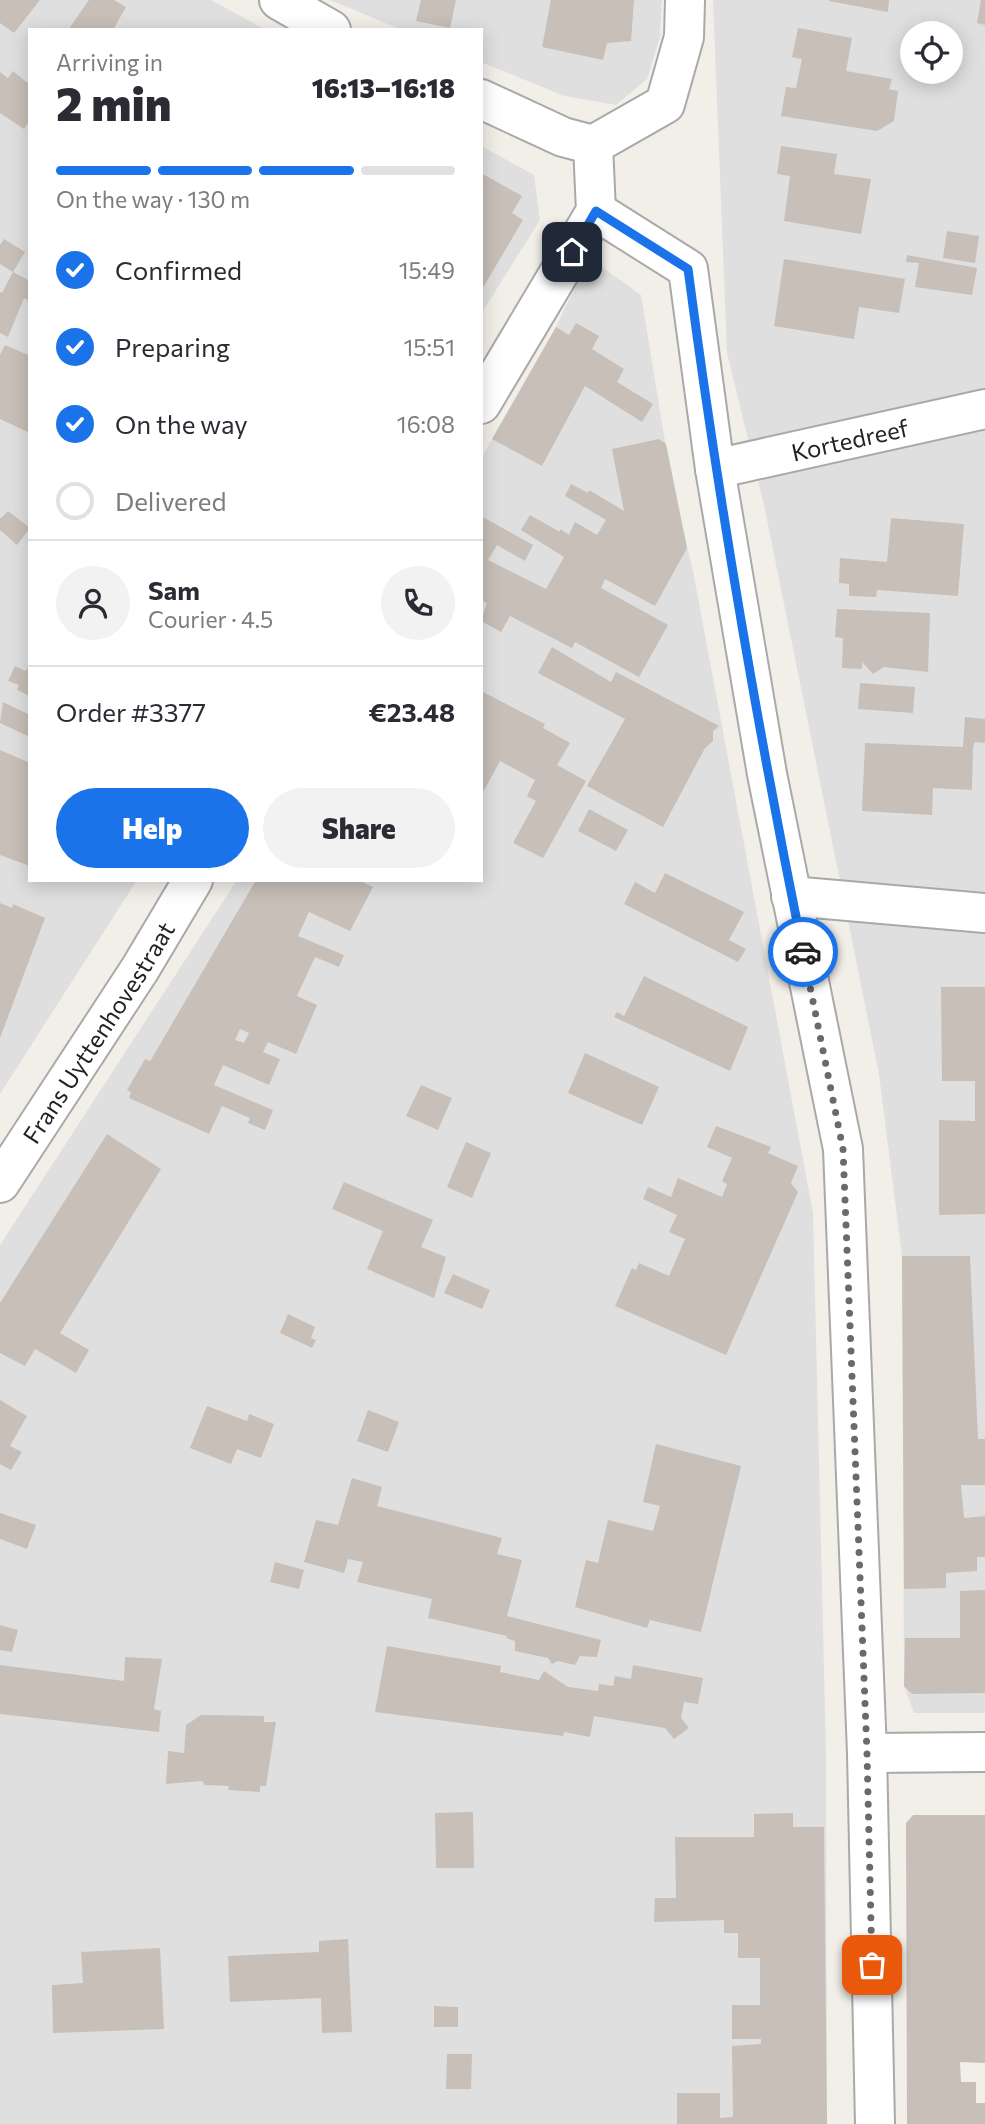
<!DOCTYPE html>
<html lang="en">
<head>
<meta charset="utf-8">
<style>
  body { margin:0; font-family:Commissioner,sans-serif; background:#f2f2f3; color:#2b2b33; height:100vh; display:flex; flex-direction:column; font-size:26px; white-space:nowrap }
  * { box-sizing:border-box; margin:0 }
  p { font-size:23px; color:#7c7c81 }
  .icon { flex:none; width:38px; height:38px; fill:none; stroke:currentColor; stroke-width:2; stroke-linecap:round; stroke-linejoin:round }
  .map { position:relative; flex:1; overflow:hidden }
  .sheet { position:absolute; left:28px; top:28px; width:455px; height:854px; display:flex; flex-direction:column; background:#fff; border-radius:0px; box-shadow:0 4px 18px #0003 }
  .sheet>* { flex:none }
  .controls { position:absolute; left:900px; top:21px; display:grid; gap:14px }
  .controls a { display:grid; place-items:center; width:63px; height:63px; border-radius:50%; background:#fff; box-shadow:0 4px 18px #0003; font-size:35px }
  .pin { position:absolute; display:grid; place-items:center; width:60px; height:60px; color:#fff; margin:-30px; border-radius:14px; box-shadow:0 4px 10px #0006 }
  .courier { position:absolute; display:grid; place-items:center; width:70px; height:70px; margin:-35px; border:5px solid #1a73e8; border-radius:50%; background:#fff; color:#222; box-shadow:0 2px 9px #0007 }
  .head em { font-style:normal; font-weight:800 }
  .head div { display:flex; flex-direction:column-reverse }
  .head { display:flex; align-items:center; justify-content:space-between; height:119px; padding:0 28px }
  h1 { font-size:46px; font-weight:800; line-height:52px }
  .bar { display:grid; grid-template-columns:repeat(4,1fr); gap:10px 7px; align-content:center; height:84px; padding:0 28px }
  .bar i { height:9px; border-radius:5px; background:#e1e1e2 }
  .bar .on { background:#1a73e8 }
  .bar p { grid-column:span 4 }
  .line { display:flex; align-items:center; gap:18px; padding:0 28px; border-top:2px solid #e1e1e2 }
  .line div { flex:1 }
  .round { display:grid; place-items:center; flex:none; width:74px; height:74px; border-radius:37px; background:#f2f2f3 }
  ol { padding:0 28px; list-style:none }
  li { display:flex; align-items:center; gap:21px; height:77px }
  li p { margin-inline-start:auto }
  li .icon { padding:7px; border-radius:50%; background:#1a73e8; color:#fff; stroke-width:4 }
  li:last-child { color:#7c7c81 }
  li i { width:38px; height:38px; border:4px solid #e1e1e2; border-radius:50% }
  .button { display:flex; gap:14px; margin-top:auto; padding:14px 28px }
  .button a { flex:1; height:80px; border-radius:42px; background:#1a73e8; color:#fff; font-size:28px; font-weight:800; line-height:80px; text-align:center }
  .button a+a { background:#f2f2f3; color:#2b2b33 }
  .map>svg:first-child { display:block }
  .residential { fill:#e0dfdf; fill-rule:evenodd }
  .building { fill:#c7bfb8; fill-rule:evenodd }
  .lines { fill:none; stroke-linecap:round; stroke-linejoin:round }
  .minor-casing { stroke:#a9a9a9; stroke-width:42 }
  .minor { stroke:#fff; stroke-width:38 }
  .done { stroke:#6b6a68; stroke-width:7; stroke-dasharray:0 12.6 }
  .route { stroke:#1a73e8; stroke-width:9 }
  .labels { text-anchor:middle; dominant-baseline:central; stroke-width:5; stroke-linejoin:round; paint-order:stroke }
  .street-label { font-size:24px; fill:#222; stroke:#fff }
</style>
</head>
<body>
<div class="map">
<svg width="985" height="2124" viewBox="0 0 985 2124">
  <rect width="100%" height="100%" fill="#f2efe9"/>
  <!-- residential -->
  <path class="residential" d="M0,0H211L266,30H30V880H137L0,1094Z
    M330,0H662L660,37L647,79L616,105L564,96L481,62V30H402Z
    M713,0H985V1713H914L904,1686L902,1256L879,1074L764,505L727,353ZM912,33H950V72H912Z
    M481,146L534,175L540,220L481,314Z
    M589,258L641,295L671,478L693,571L813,1213L826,1751L827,2124H0V1245L237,880H481V459L556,327Z"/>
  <!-- building -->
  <path class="building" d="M0,0H40L14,33L0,23Z
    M89,0H114L126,7L113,30H68Z
    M421,0H456L450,28L416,21Z
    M551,0H634L631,41L607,43L603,60L542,47Z
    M829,0H889L888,12L829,1Z
    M981,0H985V25L977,23Z
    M798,28L852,38L846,71L892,79L889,89L898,91L894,121L877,131L781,116L786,87L796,88L802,59L792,57Z
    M13,71L30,85V120L24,129L0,113V72L8,78Z
    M781,146L837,154L834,174L871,179L861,234L784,221L790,176L777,174Z
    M481,173L522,196L512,213L523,220L481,291Z
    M947,231L979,236L975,263L943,258Z
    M4,239L25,252L13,272L30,281V301L24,298L8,337L0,333V292L2,293L13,272L0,264V245Z
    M907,255L977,268L972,295L915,287L919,263L906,262Z
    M784,259L905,279L899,313L859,307L854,339L774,326Z
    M576,323L599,336L592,349L624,369L617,382L653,404L642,422L585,386L542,466L492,439L556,327L569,335Z
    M5,345L30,356V433L0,419V355Z
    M659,439L666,444L687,548L655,606L605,579L601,588L668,625L639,677L575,642L572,648L510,616L501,632L481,621L487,603L481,600V516L533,545L525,561L497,545L488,560L546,589L564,557L521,530L530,515L560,532V529L569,535L575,522L597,535L606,520L565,496L571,484L588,493L589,490L624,511L612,449Z
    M8,511L30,528L17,545L0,530V519Z
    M891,518L964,524L958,596L877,590L876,597L849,596V584L839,583L840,558L887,562Z
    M837,609L930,613L928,672L884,667L873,674L862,662V669L842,668L843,638L835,637Z
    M552,647L611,682L616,672L719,726L713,731V741L705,748L663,827L587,786L625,719L538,673Z
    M30,663V696L17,690L19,685L8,681L15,666L26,671Z
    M860,683L915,687L913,713L858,709Z
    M481,691L545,724L543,728L570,743L557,765L586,781L543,858L513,843L536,801L527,796L535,780L500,761L481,796Z
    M3,702L30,715V737L0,723Z
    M965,717L985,719V743L975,742L973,747L972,790L933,788L932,815L862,811L865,743L963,747Z
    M0,750L30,763V866L0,855Z
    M589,809L628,830L616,851L578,831Z
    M665,873L744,912L729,940L746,949L738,962L624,904L635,882L655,893Z
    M256,880H358L373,887L350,931L309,912L298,936L344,955L339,967L315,957L297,996L317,1005L296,1054L268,1042L263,1052L280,1059L269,1085L223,1065L214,1085L273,1110L265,1130L248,1123L250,1118L222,1106L209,1134L129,1098L131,1092L127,1090L145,1059L150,1061L152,1058ZM240,1029L249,1033L244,1043L235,1040Z
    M0,903L12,908L13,904L45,918L0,1038Z
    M644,976L748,1027L730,1071L614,1017L617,1012L624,1016Z
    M941,987H985V1214L939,1215V1120L975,1121V1081H942Z
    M585,1053L659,1087L642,1125L568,1093Z
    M421,1085L452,1098L438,1130L406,1116Z
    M716,1126L771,1147L768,1153L798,1166L791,1183L798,1192L726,1355L615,1306L632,1268L636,1270L639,1263L669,1276L685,1239L669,1232L677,1215L643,1199L648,1187L671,1197L678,1178L722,1197L727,1184L722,1181L732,1158L707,1147Z
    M107,1134L161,1169L60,1333L89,1350L76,1373L35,1349L25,1366L0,1353V1303Z
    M466,1142L491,1153L472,1198L447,1187Z
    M344,1182L433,1220L421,1247L446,1257L434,1298L367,1269L383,1231L332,1209Z
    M902,1256H970L978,1439H985V1485H961L964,1518L985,1516V1557H977V1571L946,1573V1588L904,1589Z
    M453,1274L490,1290L482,1309L444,1293Z
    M288,1314L315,1327L311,1338L316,1340L312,1348L280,1333Z
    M0,1400L27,1416L10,1446L22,1452L11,1470L0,1464Z
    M207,1406L247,1421L249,1414L274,1424L261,1458L237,1449L231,1464L190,1448Z
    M368,1410L399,1422L388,1452L357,1441Z
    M656,1444L741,1466L701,1632L650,1620L647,1628L575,1607L586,1560L598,1563L608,1520L653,1531L660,1506L643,1502Z
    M352,1478L382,1487L377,1506L502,1538L497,1554L522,1560L507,1616L601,1640L597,1657L580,1656L575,1665L558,1661L552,1664L548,1658L515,1651V1641L506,1638L507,1636L428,1618L432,1599L357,1582L363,1562L348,1559L344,1573L304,1562L316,1520L338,1525Z
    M0,1513L36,1525L27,1549L0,1539Z
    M275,1562L304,1570L299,1589L270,1582Z
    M985,1590V1693L912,1694L904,1686L905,1638H960V1591Z
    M0,1625L18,1630L12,1652L0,1650Z
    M387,1646L501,1666L500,1672L539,1680L544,1671L568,1687L598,1691L599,1684L613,1686L615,1676L631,1679L633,1665L703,1678L698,1704L684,1702L681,1718L689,1728L674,1739L665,1728L594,1716L590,1737L564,1732L563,1736L375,1712Z
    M125,1657L162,1659L154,1709L161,1711L159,1732L0,1714V1665L124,1681Z
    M201,1715L264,1716V1722H276L266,1786H260V1792L228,1790L229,1786L205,1785L202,1781L166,1784L168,1751L184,1753L186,1725Z
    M473,1812L474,1868H436L435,1813Z
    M793,1813V1827H824L827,2124H677V2093H720V2118L733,2117L732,2046L761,2044V2039H732V2005H760V1958H738V1933H724V1920L654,1922L655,1898H676L675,1837H754V1814Z
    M913,1815H985V2063L960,2062L961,2082H976V2103H985V2124H907L906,1823Z
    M348,1939L352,2032L322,2033L321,1998L230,2002L228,1956L319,1952V1941Z
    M160,1948L164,2029L53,2033L52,1985L83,1983L81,1952Z
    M434,2006L458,2007V2027H434Z
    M447,2054H472L471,2089H446Z"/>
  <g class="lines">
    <!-- minor casing -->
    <g class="minor-casing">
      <g id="minor">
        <path d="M279,0L331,30"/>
        <path d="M481,99L563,137L593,145"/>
        <path d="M593,145L665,104L684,37L685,0"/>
        <path d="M596,211L688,269L715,469L767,774L843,1149L867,1753L875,2124"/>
        <path d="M481,404L596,211L593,145"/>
        <path id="s1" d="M715,469L985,409"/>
        <path d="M791,896L985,913"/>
        <path id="s2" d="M0,1183L140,969L193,880"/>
        <path d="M867,1753L985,1752"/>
      </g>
    </g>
    <!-- minor -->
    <use href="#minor" class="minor"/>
  </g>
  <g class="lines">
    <!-- done -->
    <path class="done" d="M803,952L843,1149L867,1753L872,1965"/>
    <!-- route -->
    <path class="route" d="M572,252L596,211L688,269C718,498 757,725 803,952"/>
  </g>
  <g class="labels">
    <!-- street labels -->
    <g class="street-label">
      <text stroke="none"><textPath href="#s1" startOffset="138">Kortedreef</textPath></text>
      <text stroke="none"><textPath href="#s2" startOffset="180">Frans Uyttenhovestraat</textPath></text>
    </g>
  </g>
</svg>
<div class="controls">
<a><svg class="icon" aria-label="locate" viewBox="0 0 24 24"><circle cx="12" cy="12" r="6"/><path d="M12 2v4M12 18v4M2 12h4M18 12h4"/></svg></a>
</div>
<div class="pin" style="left:872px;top:1965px;background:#ea580c"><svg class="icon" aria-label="bag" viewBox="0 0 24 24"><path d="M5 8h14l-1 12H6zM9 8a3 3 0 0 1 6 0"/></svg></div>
<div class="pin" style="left:572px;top:252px;background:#1f2937"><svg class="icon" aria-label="home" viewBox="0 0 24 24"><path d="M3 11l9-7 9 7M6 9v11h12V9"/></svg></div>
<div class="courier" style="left:803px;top:952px"><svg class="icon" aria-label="car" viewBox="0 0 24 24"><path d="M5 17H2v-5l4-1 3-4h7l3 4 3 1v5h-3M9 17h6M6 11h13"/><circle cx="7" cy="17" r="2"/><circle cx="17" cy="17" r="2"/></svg></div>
<section class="sheet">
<div class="head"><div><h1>2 min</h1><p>Arriving in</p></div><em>16:13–16:18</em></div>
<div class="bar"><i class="on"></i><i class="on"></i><i class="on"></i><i></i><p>On the way · 130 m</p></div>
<ol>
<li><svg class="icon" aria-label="check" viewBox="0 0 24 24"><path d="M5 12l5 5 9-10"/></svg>Confirmed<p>15:49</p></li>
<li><svg class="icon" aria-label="check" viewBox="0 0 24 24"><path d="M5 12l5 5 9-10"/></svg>Preparing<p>15:51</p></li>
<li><svg class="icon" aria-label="check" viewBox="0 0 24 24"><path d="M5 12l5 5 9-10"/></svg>On the way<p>16:08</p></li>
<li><i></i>Delivered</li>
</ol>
<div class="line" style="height:126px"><a class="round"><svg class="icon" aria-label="person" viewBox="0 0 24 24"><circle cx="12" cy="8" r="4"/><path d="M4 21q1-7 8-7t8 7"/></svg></a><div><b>Sam</b><p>Courier · 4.5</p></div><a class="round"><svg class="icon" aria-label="phone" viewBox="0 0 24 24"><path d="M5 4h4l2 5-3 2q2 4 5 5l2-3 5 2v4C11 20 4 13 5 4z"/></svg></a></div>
<div class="line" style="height:91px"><div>Order #3377</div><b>€23.48</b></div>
<div class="button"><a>Help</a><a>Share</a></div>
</section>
</div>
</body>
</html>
